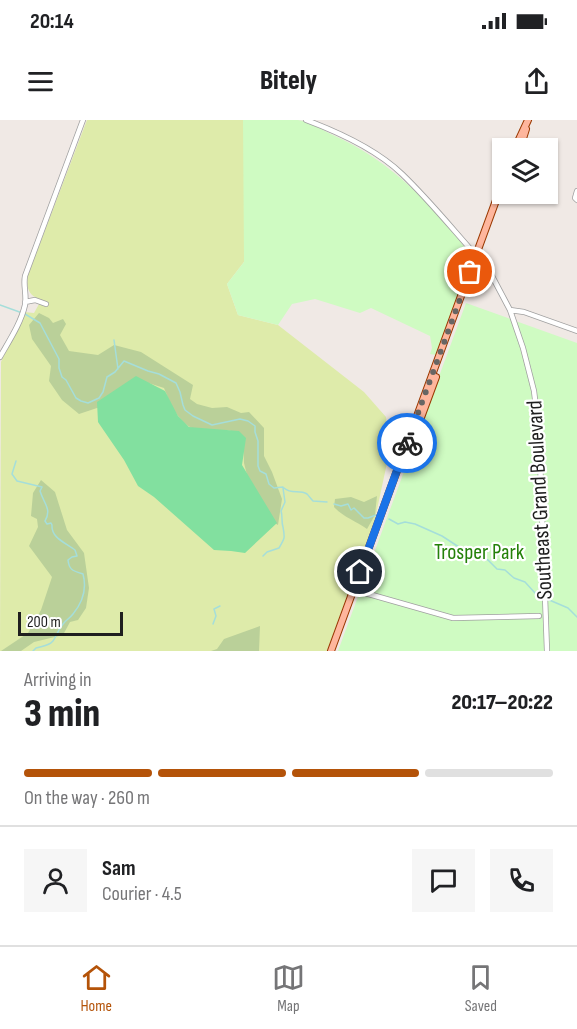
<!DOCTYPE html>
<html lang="en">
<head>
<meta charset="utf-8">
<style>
  body { margin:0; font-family:"Sofia Sans Condensed",sans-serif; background:#f6f6f6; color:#202124; height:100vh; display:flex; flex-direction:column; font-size:22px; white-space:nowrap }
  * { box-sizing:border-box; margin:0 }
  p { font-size:20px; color:#757577 }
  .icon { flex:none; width:33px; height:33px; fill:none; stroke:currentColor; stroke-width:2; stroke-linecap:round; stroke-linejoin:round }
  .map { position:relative; height:531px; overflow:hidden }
  .sheet { display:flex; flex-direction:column; background:#fff; flex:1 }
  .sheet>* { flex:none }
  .tools { position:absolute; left:492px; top:18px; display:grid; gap:12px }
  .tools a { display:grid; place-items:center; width:66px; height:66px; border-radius:0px; background:#fff; box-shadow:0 2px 4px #0004; font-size:30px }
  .scale { position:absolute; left:18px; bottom:15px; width:105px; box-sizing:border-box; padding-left:6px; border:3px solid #1f1f1f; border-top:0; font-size:16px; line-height:21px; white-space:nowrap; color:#1f1f1f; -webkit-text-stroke:4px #fff; paint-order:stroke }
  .pin { position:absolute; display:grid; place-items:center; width:51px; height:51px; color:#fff; margin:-26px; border:3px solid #fff; border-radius:50%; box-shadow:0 2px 6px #0007 }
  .courier { position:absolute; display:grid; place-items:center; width:60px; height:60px; margin:-30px; border:4px solid #1a73e8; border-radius:50%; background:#fff; color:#222; box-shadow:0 2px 8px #0007 }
  .head em { font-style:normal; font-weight:800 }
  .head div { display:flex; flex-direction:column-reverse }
  .head { display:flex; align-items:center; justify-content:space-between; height:102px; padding:0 24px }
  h1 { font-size:39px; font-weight:800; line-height:45px }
  .bar { display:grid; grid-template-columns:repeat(4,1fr); gap:9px 6px; align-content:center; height:72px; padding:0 24px }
  .bar i { height:8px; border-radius:4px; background:#e0e0e0 }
  .bar .current { background:#b45309 }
  .bar p { grid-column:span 4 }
  .line { display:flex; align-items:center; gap:15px; padding:0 24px; border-top:2px solid #e0e0e0 }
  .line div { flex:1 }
  .round { display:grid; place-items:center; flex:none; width:63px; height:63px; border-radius:0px; background:#f6f6f6 }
  .status { display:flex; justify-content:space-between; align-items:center; height:42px; padding:0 30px; background:#fff; direction:ltr }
  .status svg { height:16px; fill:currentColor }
  header { display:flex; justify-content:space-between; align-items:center; height:78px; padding:0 24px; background:#fff; font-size:27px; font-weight:800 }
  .tab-bar { display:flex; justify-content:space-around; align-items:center; height:84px; border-top:2px solid #e0e0e0; background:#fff; font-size:16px; color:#757577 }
  .tab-bar a { display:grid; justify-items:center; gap:3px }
  .tab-bar .current { color:#b45309 }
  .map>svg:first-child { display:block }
  .grass { fill:#deebaa }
  .forest { fill:#bad099 }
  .park { fill:#cffbc2 }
  .pitch { fill:#82e09f }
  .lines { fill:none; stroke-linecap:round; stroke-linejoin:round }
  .stream { stroke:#a5deda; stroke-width:1.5 }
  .minor-casing { stroke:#a0a0a0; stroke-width:6 }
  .major-casing { stroke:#9a3800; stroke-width:8 }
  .minor { stroke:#fff; stroke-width:4.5 }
  .major { stroke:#feb69d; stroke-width:6 }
  .done { stroke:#686664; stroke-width:6; stroke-dasharray:0 10.8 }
  .route { stroke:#1a73e8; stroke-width:8 }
  .labels { text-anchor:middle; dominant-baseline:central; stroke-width:4.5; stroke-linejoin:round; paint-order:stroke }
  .street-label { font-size:22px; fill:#1f1f1f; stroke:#fff }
  .park-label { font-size:22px; fill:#248109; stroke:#fff }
</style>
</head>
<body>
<div class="status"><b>20:14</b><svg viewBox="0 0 49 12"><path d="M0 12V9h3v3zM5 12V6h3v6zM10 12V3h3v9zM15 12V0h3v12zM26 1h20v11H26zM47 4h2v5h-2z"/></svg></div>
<header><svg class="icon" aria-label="menu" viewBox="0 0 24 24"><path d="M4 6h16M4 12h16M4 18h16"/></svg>Bitely<svg class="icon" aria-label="share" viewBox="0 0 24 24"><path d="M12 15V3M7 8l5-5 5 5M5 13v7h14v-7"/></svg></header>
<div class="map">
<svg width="577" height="531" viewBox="0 0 577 531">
  <rect width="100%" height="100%" fill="#f0e9e5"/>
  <!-- grass -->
  <path class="grass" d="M87,0H265L244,142L227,164L238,195L278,205L364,272L386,297L390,329L375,399L327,531H0L1,242C7,227 17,213 23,198L22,196L24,192L34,193L39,184L40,179C28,176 26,167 28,155Z"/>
  <!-- forest -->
  <path class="forest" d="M39,193L49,198L53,203L63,199L66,204L60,215L69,231L98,235L114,225L141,232L193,265L190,279L197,284L212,288L227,287L241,293L249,292L264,308V336L272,352L282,379L278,405L266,398L248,359L244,343L243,317C227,306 224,312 207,312C182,311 172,288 164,268L136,259L109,284L79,294L62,280L49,261L51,246L32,219L29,205Z
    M41,360L55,372L67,410L84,433L89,468L86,488L78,500L70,502L63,515L34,522L21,531H1L28,513L41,490L52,457L29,426L38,407L37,399L31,396L33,373Z
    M377,376L375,395L367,409C356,401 343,397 334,387L335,379L351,377L364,382Z
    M260,506L259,531H211L217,529L224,519Z"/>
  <!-- park -->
  <path class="park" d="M243,0C255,0 267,0 280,0C286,0 293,0 298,0C310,2 322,10 333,15C393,42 431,84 471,135L470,145L436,235L430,234L432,228L430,216L371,188L360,193L315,179L292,184L278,205L238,195L227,164L244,142Z
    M466,183L577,223V531H338Z"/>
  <!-- pitch -->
  <path class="pitch" d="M136,256L165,271L178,296L189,307L239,311L246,318L242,345L277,403L245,433L231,431L214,430L154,377L138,366L124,340L100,305L98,302L97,282Z"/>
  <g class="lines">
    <!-- stream -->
    <path class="stream" d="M0,185L25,194L40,203L59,239V248L62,257L66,260L76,278L81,281L88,283L99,278L103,272L107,257L115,252L124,241L148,251L159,254L176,263L180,272L183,285L185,290L193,296L212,305L240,299L248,301L255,306V312L258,321V346L260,351L266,354L269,364L274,368L283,367
      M114,220L118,249
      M16,341L12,354L17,361L42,367L40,371C44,384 52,389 45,401L47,404L51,403L52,405C51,418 66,423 75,430L77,436L72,437L68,440C69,450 73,451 83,454C87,469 83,482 73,494C70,498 66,500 63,504C51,519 60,523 36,528L33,531
      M284,368C292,375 299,369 307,374C309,376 311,379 313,381L327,382
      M334,384L341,386L348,384L351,390L354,388L364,398H368L376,395
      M389,399L398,404L405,402L415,404L442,416L465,431L488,440L497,449L505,450L514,458L525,462L535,473L543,477
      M263,436L267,432L279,428C285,418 285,418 283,407C281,401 283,397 281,391L285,382L283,368
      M547,479L568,488L577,497
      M213,504L216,496L214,489L220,486"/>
    <!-- minor casing -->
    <g class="minor-casing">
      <path id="minor" d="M306,0C338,12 377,30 402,54C428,79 450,106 474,133L483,139L510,190L523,228L534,271L539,312L547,531
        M577,71L575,78L577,80
        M25,182L35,180L46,184
        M510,190L524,192L577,211
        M0,237C9,221 21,203 25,185C27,175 23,166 25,156L83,0
        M358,471L453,498L539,496"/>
    </g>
    <!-- major casing -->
    <g class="major-casing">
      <path id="major" d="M515,28L528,0
        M520,28L526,9
        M403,346L436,257
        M331,531L502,64"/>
    </g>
    <!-- minor -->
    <use href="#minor" class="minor"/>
    <!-- major -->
    <use href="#major" class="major"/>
  </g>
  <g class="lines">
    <!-- done -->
    <path class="done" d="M407,323L470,152"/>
    <!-- route -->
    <path class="route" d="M360,452L407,323"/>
  </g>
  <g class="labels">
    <!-- street labels -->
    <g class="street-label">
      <text transform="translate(540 380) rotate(-93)">Southeast Grand Boulevard</text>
    </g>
    <!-- park labels -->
    <g class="park-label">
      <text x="479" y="432">Trosper Park</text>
    </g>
  </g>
</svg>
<div class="tools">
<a><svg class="icon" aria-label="layers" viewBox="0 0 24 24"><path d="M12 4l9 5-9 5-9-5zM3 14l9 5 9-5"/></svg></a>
</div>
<div class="scale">200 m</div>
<div class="pin" style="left:470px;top:152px;background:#ea580c"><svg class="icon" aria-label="bag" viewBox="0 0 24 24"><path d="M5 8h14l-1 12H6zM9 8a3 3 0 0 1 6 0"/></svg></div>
<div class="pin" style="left:360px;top:452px;background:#1f2937"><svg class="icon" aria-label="home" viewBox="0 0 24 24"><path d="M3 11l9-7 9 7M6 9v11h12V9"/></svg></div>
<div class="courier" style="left:407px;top:323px"><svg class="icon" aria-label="bike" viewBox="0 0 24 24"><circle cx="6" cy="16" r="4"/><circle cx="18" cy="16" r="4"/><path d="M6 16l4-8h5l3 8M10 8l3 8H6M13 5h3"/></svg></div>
</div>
<section class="sheet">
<div class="head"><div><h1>3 min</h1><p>Arriving in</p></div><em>20:17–20:22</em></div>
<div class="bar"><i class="current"></i><i class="current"></i><i class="current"></i><i></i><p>On the way · 260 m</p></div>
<div class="line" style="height:108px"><a class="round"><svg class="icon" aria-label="person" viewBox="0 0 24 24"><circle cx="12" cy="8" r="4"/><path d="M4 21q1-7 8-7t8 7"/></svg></a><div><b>Sam</b><p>Courier · 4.5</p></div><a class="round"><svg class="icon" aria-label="chat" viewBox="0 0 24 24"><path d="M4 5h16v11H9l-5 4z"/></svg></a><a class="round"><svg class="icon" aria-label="phone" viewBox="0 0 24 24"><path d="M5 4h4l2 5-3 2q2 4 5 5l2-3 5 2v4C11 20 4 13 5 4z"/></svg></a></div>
</section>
<nav class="tab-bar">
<a class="current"><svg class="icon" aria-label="home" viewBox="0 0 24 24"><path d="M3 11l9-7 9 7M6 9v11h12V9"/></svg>Home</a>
<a><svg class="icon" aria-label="map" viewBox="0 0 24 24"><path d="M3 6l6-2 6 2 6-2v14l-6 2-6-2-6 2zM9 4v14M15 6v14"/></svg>Map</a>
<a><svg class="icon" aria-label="saved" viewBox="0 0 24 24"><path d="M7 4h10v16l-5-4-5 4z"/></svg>Saved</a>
</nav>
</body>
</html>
